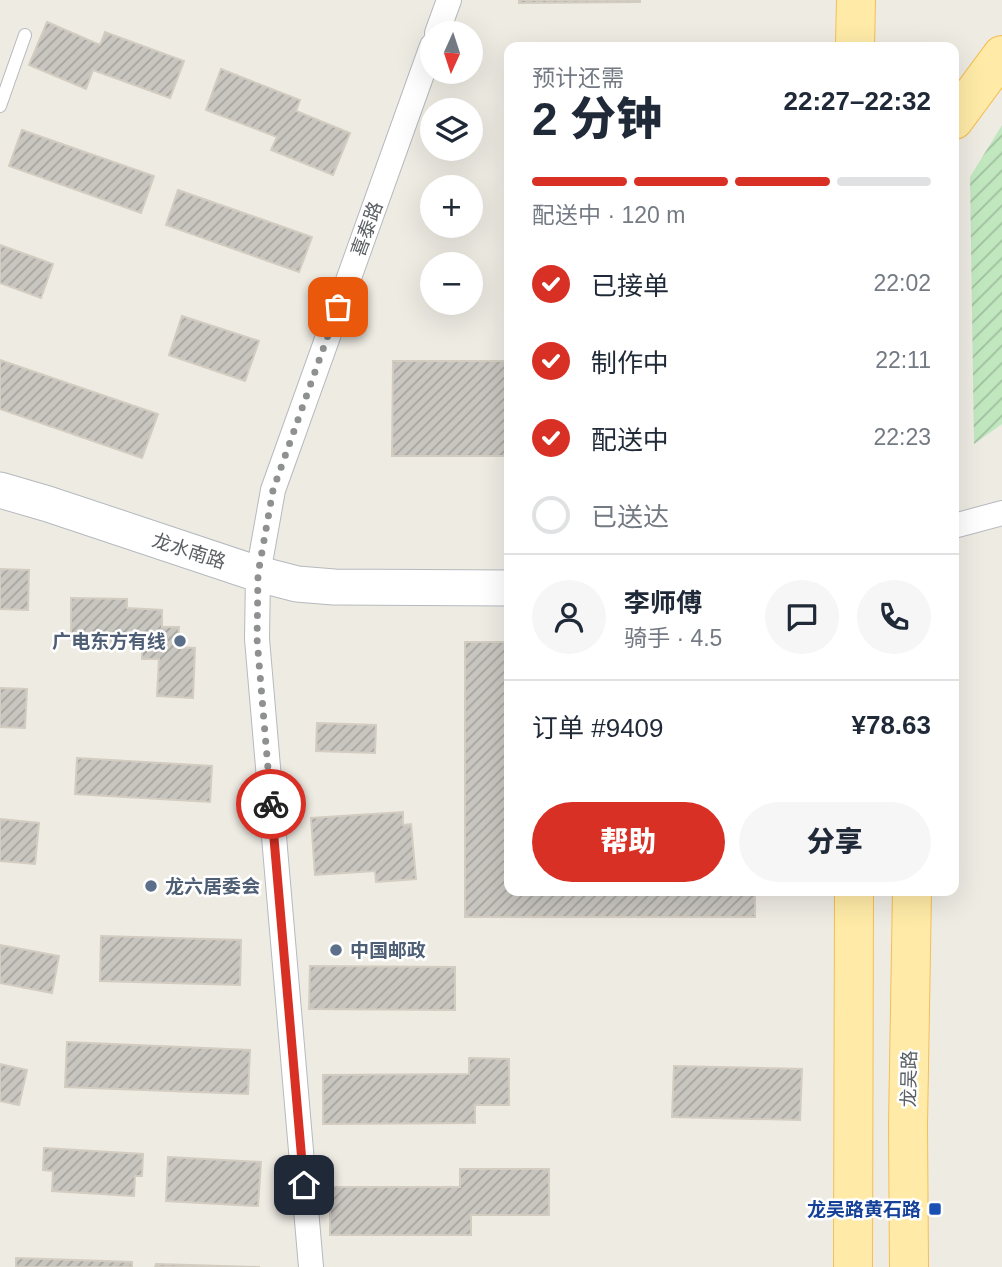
<!DOCTYPE html>
<html lang="zh">
<head>
<meta charset="utf-8">
<style>
  body { margin:0; font-family:Arial,"Noto Sans SC",sans-serif; background:#f6f6f7; color:#1f2937; height:100vh; display:flex; flex-direction:column; font-size:26px; white-space:nowrap }
  * { box-sizing:border-box; margin:0 }
  p { font-size:23px; color:#747a83 }
  .icon { flex:none; width:38px; height:38px; fill:none; stroke:currentColor; stroke-width:2; stroke-linecap:round; stroke-linejoin:round }
  .map { position:relative; flex:1; overflow:hidden }
  .panel { position:absolute; left:504px; top:42px; width:455px; height:854px; display:flex; flex-direction:column; background:#fff; border-radius:14px; box-shadow:0 7px 28px #0002 }
  .panel>* { flex:none }
  .needle { width:46px; rotate:183deg }
  .controls { position:absolute; left:420px; top:21px; display:grid; gap:14px }
  .controls a { display:grid; place-items:center; width:63px; height:63px; border-radius:50%; background:#fff; box-shadow:0 7px 28px #0002; font-size:35px }
  .pin { position:absolute; display:grid; place-items:center; width:60px; height:60px; color:#fff; margin:-30px; border-radius:14px; box-shadow:0 4px 10px #0006 }
  .courier { position:absolute; display:grid; place-items:center; width:70px; height:70px; margin:-35px; border:5px solid #d93025; border-radius:50%; background:#fff; color:#222; box-shadow:0 2px 9px #0007 }
  .overview em { font-style:normal; font-weight:800 }
  .overview div { display:flex; flex-direction:column-reverse }
  .overview { display:flex; align-items:center; justify-content:space-between; height:119px; padding:0 28px }
  h1 { font-size:46px; font-weight:800; line-height:52px }
  .bar { display:grid; grid-template-columns:repeat(4,1fr); gap:10px 7px; align-content:center; height:84px; padding:0 28px }
  .bar i { height:9px; border-radius:5px; background:#e0e1e3 }
  .bar .current { background:#d93025 }
  .bar p { grid-column:span 4 }
  .line { display:flex; align-items:center; gap:18px; padding:0 28px; border-top:2px solid #e0e1e3 }
  .line div { flex:1 }
  .round { display:grid; place-items:center; flex:none; width:74px; height:74px; border-radius:37px; background:#f6f6f7 }
  ol { padding:0 28px; list-style:none }
  li { display:flex; align-items:center; gap:21px; height:77px }
  li p { margin-inline-start:auto }
  li .icon { padding:7px; border-radius:50%; background:#d93025; color:#fff; stroke-width:4 }
  li:last-child { color:#747a83 }
  li i { width:38px; height:38px; border:4px solid #e0e1e3; border-radius:50% }
  .primary-button { display:flex; gap:14px; margin-top:auto; padding:14px 28px }
  .primary-button a { flex:1; height:80px; border-radius:42px; background:#d93025; color:#fff; font-size:28px; font-weight:800; line-height:80px; text-align:center }
  .primary-button a+a { background:#f6f6f7; color:#1f2937 }
  .map>svg:first-child { display:block }
  .garden { fill:url(#garden-furrows) }
  .building { fill:url(#building-hatch); stroke:#d3ccc1; stroke-width:2 }
  .lines { fill:none; stroke-linecap:round; stroke-linejoin:round }
  .lane-casing { stroke:#b6b9be; stroke-width:14 }
  .street-casing { stroke:#b6b9be; stroke-width:26 }
  .secondary-casing { stroke:#b5b9be; stroke-width:37 }
  .primary-casing { stroke:#f5be55; stroke-width:40 }
  .lane { stroke:#fff; stroke-width:12 }
  .street { stroke:#fff; stroke-width:24 }
  .secondary { stroke:#fff; stroke-width:35 }
  .primary { stroke:#ffeba7; stroke-width:38 }
  .done { stroke:#8e9190; stroke-width:7; stroke-dasharray:0 12.6 }
  .route { stroke:#d93025; stroke-width:9 }
  .service-dot { fill:#5c6f8a; stroke:#fff; stroke-width:2.5 }
  .transit-dot { fill:#1a4fb4; stroke:#fff; stroke-width:2.5 }
  .labels { text-anchor:middle; dominant-baseline:central; stroke-width:5; stroke-linejoin:round; paint-order:stroke }
  .street-label { font-size:19px; fill:#5b6064; stroke:#fff }
  .service-label { font-size:19px; font-weight:bold; fill:#4e5e75; stroke:#fff; text-anchor:start }
  .transit-label { font-size:19px; font-weight:bold; fill:#164399; stroke:#fff; text-anchor:end }
</style>
</head>
<body>
<div class="map">
<svg width="1002" height="1267" viewBox="0 0 1002 1267">
  <defs>
    <pattern id="garden-furrows" width="10" height="10" patternUnits="userSpaceOnUse" patternTransform="scale(1.75)"><rect width="10" height="10" fill="#c1e7bf"/><path d="M-1 1l2-2M0 10L10 0M9 11l2-2" fill="none" stroke="#a0bf9f"/></pattern>
    <pattern id="building-hatch" width="6" height="6" patternUnits="userSpaceOnUse" patternTransform="scale(1.75)"><rect width="6" height="6" fill="#c9c6c0"/><path d="M-1 1l2-2M0 6l6-6M5 7l2-2" fill="none" stroke="#a6a4a0"/></pattern>
  </defs>
  <rect width="100%" height="100%" fill="#eeebe3"/>
  <!-- garden -->
  <path class="garden" d="M1002,125V424L974,444L970,177Z"/>
  <!-- building -->
  <path class="building" d="M519,0H640V2L519,3Z
    M47,22L100,45L105,32L184,61L170,98L93,70L86,89L29,65Z
    M221,69L300,100L296,111L350,133L333,175L271,150L277,137L206,110Z
    M22,130L154,176L141,213L9,166Z
    M178,190L312,237L299,272L166,225Z
    M507,211H509V313H507Z
    M0,245L53,264L41,298L0,283Z
    M182,316L259,341L245,381L169,355Z
    M0,360L158,414L142,458L0,409Z
    M393,361H509V456H392Z
    M0,569L29,570L28,610L0,609Z
    M71,598L127,599V608L162,610V627H179L178,647L195,648L193,698L157,696L159,659H142V643L71,640Z
    M465,642H509V891H755V917H465Z
    M0,688L27,689L25,728L0,727Z
    M317,723L376,725L375,753L316,751Z
    M77,758L212,766L210,802L75,794Z
    M403,812V825L411,824L416,879L376,882L375,871L315,875L311,818Z
    M0,819L39,823L35,864L0,861Z
    M101,936L241,940L240,985L100,981Z
    M0,945L59,956L52,993L0,983Z
    M310,966L455,967V1010L309,1009Z
    M67,1042L250,1050L248,1094L65,1087Z
    M469,1058L509,1059V1105H475V1123L323,1124V1075L469,1074Z
    M0,1064L27,1070L19,1105L0,1101Z
    M674,1066L802,1069L800,1120L672,1117Z
    M44,1148L143,1154L142,1176H135L134,1196L52,1191L53,1171L43,1170Z
    M168,1157L261,1162L258,1206L166,1201Z
    M460,1169H549V1215H471V1235H330V1187H460Z
    M16,1258L132,1262V1267H16Z
    M156,1264L260,1267H155Z"/>
  <g class="lines">
    <!-- lane casing -->
    <g class="lane-casing">
      <path id="lane" d="M0,106L25,35"/>
    </g>
    <!-- street casing -->
    <g class="street-casing">
      <path id="street" d="M437,33L449,0
        M954,526L1002,513
        M311,1267L257,639L258,574L273,490L432,46"/>
    </g>
    <!-- secondary casing -->
    <g class="secondary-casing">
      <path id="secondary" d="M0,490L48,504L258,574L297,584L334,587L509,588"/>
    </g>
    <!-- primary casing -->
    <g class="primary-casing">
      <path id="primary" d="M855,47L856,0
        M954,120L1002,55
        M853,1267L854,891
        M909,1267L908,1126L912,891"/>
    </g>
    <!-- lane -->
    <use href="#lane" class="lane"/>
    <!-- street -->
    <use href="#street" class="street"/>
    <!-- secondary -->
    <use href="#secondary" class="secondary"/>
    <!-- primary -->
    <use href="#primary" class="primary"/>
  </g>
  <g class="lines">
    <!-- done -->
    <path class="done" d="M271,804L257,639L258,574L273,490L338,307"/>
    <!-- route -->
    <path class="route" d="M271,804L304,1185"/>
  </g>
  <!-- markers -->
  <g class="service-dot">
    <circle cx="180" cy="641" r="7"/>
    <circle cx="151" cy="886" r="7"/>
    <circle cx="336" cy="950" r="7"/>
  </g>
  <rect class="transit-dot" x="928" y="1202" width="14" height="14" rx="3.5"/>
  <g class="labels">
    <!-- street labels -->
    <g class="street-label">
      <text transform="translate(367 229) rotate(-70)">喜泰路</text>
      <text transform="translate(189 551) rotate(18)">龙水南路</text>
      <text transform="translate(909 1079) rotate(-89)">龙吴路</text>
    </g>
    <!-- service labels -->
    <g class="service-label">
      <text x="166" y="641" text-anchor="end">广电东方有线</text>
      <text x="165" y="886">龙六居委会</text>
      <text x="350" y="950">中国邮政</text>
    </g>
    <!-- transit labels -->
    <g class="transit-label">
      <text x="921" y="1209">龙吴路黄石路</text>
    </g>
  </g>
</svg>
<div class="controls">
<a><svg class="needle" viewBox="-14 -14 28 28"><path d="M0-13l5 13h-10z" fill="#e53935"/><path d="M0 13l5-13h-10z" fill="#747a83"/></svg></a>
<a><svg class="icon" aria-label="layers" viewBox="0 0 24 24"><path d="M12 4l9 5-9 5-9-5zM3 14l9 5 9-5"/></svg></a>
<a>+</a>
<a>−</a>
</div>
<div class="pin" style="left:338px;top:307px;background:#ea580c"><svg class="icon" aria-label="bag" viewBox="0 0 24 24"><path d="M5 8h14l-1 12H6zM9 8a3 3 0 0 1 6 0"/></svg></div>
<div class="pin" style="left:304px;top:1185px;background:#1f2937"><svg class="icon" aria-label="home" viewBox="0 0 24 24"><path d="M3 11l9-7 9 7M6 9v11h12V9"/></svg></div>
<div class="courier" style="left:271px;top:804px"><svg class="icon" aria-label="bike" viewBox="0 0 24 24"><circle cx="6" cy="16" r="4"/><circle cx="18" cy="16" r="4"/><path d="M6 16l4-8h5l3 8M10 8l3 8H6M13 5h3"/></svg></div>
<section class="panel">
<div class="overview"><div><h1>2 分钟</h1><p>预计还需</p></div><em>22:27–22:32</em></div>
<div class="bar"><i class="current"></i><i class="current"></i><i class="current"></i><i></i><p>配送中 · 120 m</p></div>
<ol>
<li><svg class="icon" aria-label="check" viewBox="0 0 24 24"><path d="M5 12l5 5 9-10"/></svg>已接单<p>22:02</p></li>
<li><svg class="icon" aria-label="check" viewBox="0 0 24 24"><path d="M5 12l5 5 9-10"/></svg>制作中<p>22:11</p></li>
<li><svg class="icon" aria-label="check" viewBox="0 0 24 24"><path d="M5 12l5 5 9-10"/></svg>配送中<p>22:23</p></li>
<li><i></i>已送达</li>
</ol>
<div class="line" style="height:126px"><a class="round"><svg class="icon" aria-label="person" viewBox="0 0 24 24"><circle cx="12" cy="8" r="4"/><path d="M4 21q1-7 8-7t8 7"/></svg></a><div><b>李师傅</b><p>骑手 · 4.5</p></div><a class="round"><svg class="icon" aria-label="chat" viewBox="0 0 24 24"><path d="M4 5h16v11H9l-5 4z"/></svg></a><a class="round"><svg class="icon" aria-label="phone" viewBox="0 0 24 24"><path d="M5 4h4l2 5-3 2q2 4 5 5l2-3 5 2v4C11 20 4 13 5 4z"/></svg></a></div>
<div class="line" style="height:91px"><div>订单 #9409</div><b>¥78.63</b></div>
<div class="primary-button"><a>帮助</a><a>分享</a></div>
</section>
</div>
</body>
</html>
